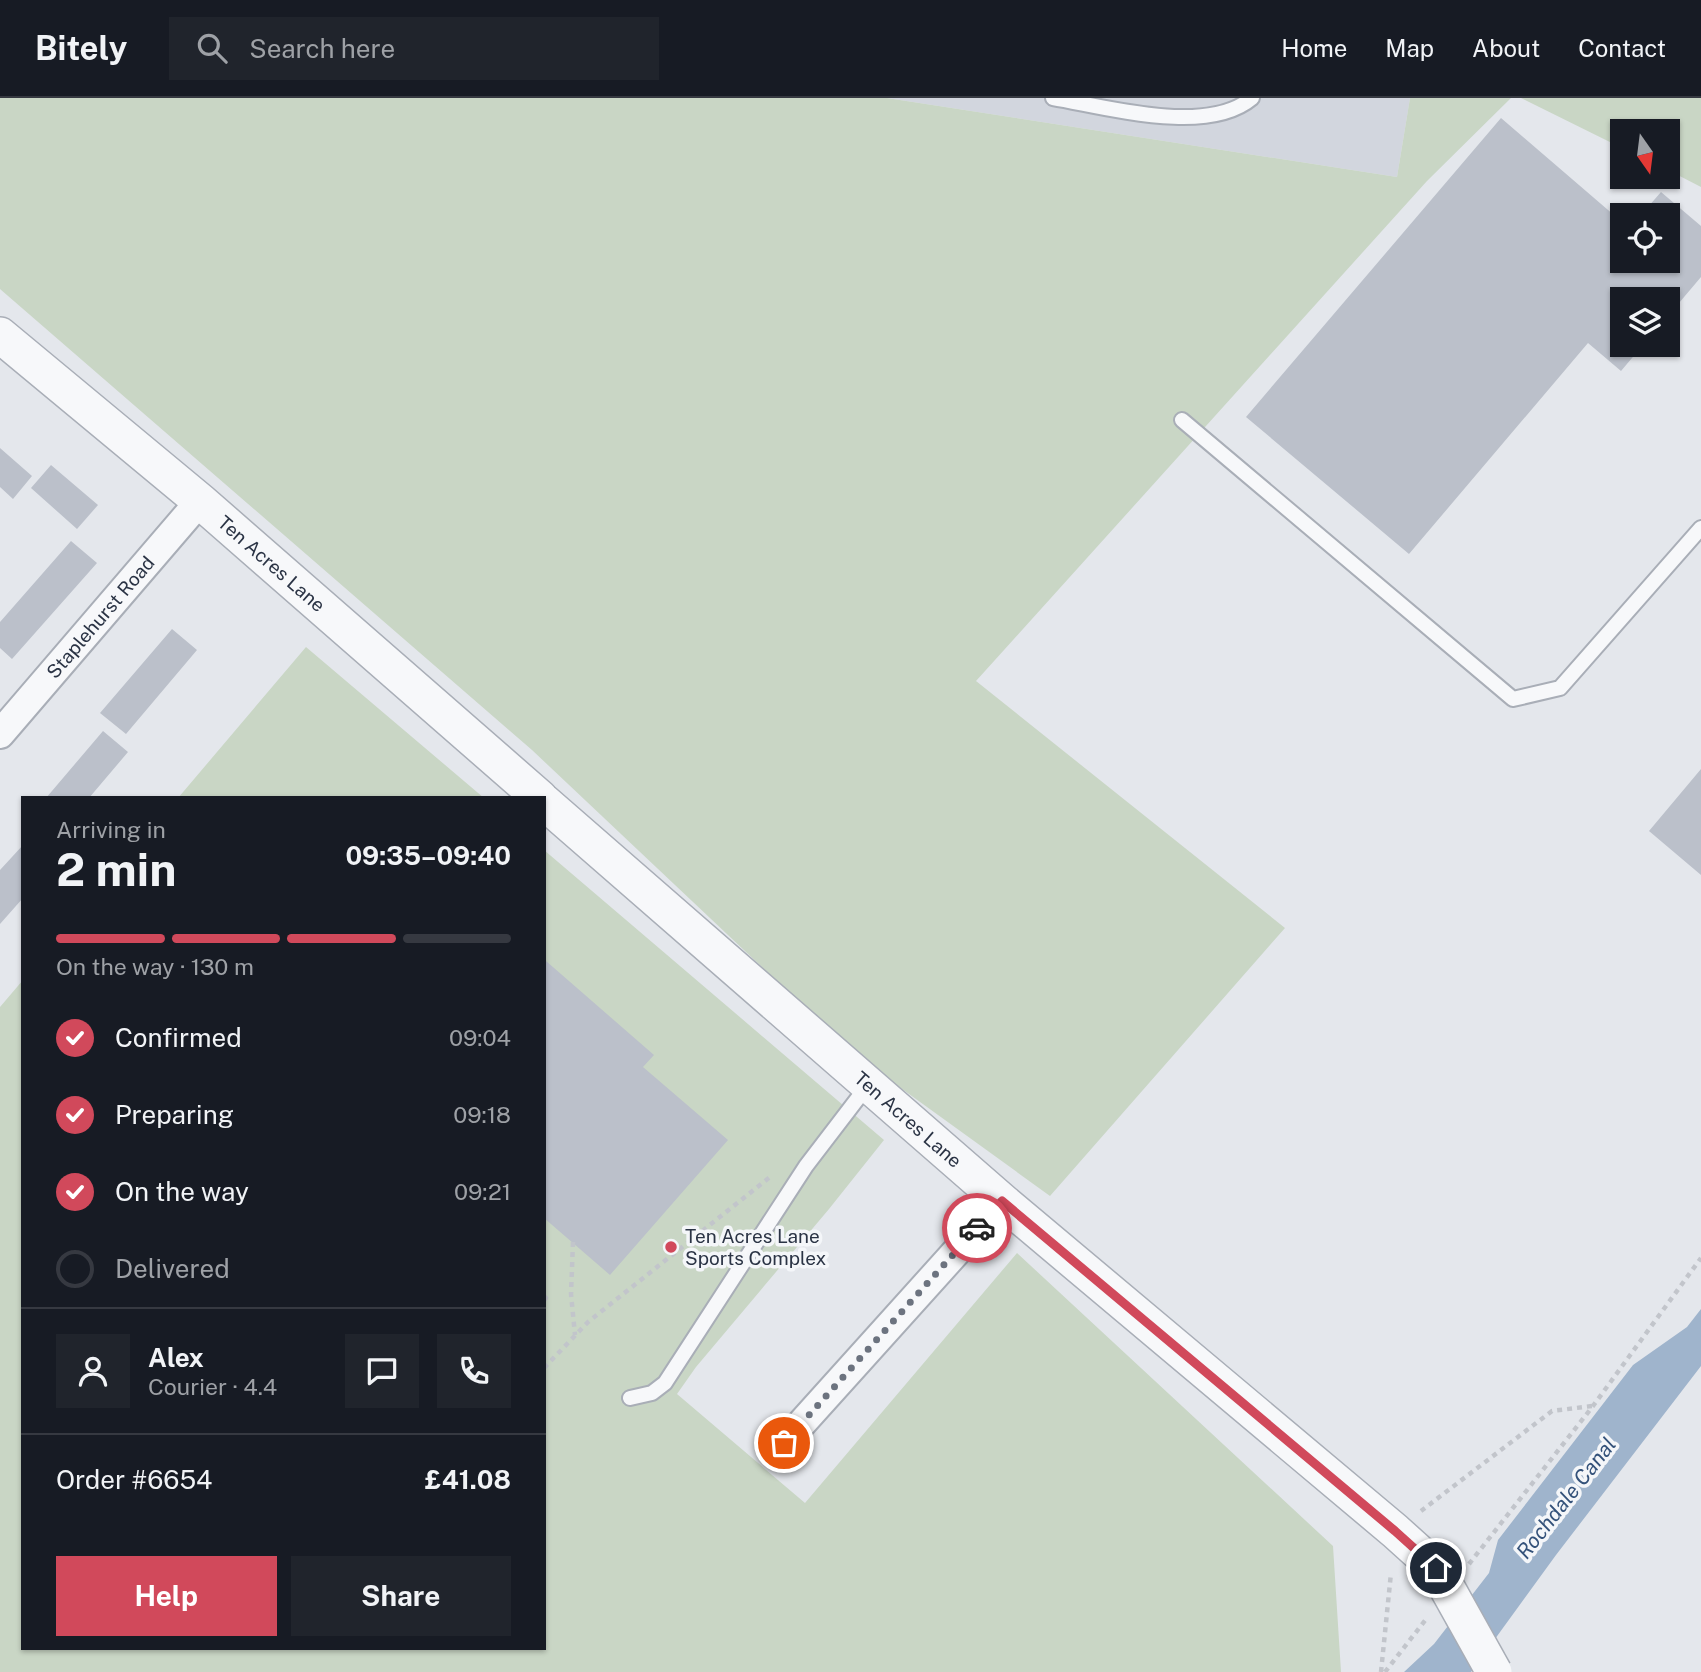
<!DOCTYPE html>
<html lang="en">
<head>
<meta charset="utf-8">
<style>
  body { margin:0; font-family:"Public Sans",sans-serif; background:#20242c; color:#f1f3f6; height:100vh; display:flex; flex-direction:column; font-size:26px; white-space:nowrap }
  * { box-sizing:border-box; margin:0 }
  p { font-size:23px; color:#9ea1a6 }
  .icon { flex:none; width:38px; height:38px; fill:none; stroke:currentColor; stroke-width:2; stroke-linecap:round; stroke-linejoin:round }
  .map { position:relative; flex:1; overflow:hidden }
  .details { position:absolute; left:21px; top:698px; width:525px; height:854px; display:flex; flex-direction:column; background:#171b24; border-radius:0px; box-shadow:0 2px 5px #0004 }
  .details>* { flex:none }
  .needle { width:46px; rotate:166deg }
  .fabs { position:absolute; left:1610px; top:21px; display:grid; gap:14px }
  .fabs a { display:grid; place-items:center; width:70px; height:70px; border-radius:0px; background:#171b24; box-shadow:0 2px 5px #0004; font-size:35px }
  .pin { position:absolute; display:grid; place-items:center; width:60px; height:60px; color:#fff; margin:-30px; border:4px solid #fff; border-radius:50%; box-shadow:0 2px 7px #0007 }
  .courier { position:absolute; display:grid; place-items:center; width:70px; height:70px; margin:-35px; border:5px solid #d1495b; border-radius:50%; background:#fff; color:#222; box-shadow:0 2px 9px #0007 }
  .overview em { font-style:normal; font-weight:700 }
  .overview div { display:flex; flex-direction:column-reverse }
  .overview { display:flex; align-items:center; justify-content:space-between; height:119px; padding:0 35px }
  h1 { font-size:46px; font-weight:700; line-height:52px }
  .bar { display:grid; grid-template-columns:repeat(4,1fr); gap:10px 7px; align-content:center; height:84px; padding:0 35px }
  .bar i { height:9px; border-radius:5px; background:#363941 }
  .bar .current { background:#d1495b }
  .bar p { grid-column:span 4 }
  .line { display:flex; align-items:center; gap:18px; padding:0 35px; border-top:2px solid #363941 }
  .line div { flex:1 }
  .round { display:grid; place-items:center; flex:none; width:74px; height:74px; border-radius:0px; background:#20242c }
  ol { padding:0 35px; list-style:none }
  li { display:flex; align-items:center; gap:21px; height:77px }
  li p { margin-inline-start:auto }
  li .icon { padding:7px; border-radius:50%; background:#d1495b; color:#fff; stroke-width:4 }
  li:last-child { color:#9ea1a6 }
  li i { width:38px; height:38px; border:4px solid #363941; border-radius:50% }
  .cta { display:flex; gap:14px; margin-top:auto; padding:14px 35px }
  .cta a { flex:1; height:80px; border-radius:0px; background:#d1495b; color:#fff; font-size:28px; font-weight:700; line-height:80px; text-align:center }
  .cta a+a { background:#20242c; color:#f1f3f6 }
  header { display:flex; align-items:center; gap:42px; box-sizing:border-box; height:98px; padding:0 35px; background:#171b24; border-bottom:2px solid #363941 }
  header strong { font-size:33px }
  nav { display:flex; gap:38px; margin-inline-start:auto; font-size:24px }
  .search { width:490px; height:63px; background:#20242c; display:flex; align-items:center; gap:18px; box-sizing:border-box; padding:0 24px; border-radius:0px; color:#9ea1a6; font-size:26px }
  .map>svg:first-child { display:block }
  .built { fill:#d2d6de }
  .green { fill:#c9d6c5 }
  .water { fill:#9fb4cc }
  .building { fill:#bbc0ca }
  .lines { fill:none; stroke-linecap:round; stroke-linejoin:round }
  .service-casing { stroke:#a9aeb7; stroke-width:18 }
  .minor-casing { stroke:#a9aeb7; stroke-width:32 }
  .tertiary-casing { stroke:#a9aeb7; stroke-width:38 }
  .path { stroke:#c2c5cb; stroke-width:4.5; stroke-dasharray:5 5; stroke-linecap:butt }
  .service { stroke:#f7f8fa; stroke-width:14 }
  .minor { stroke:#f7f8fa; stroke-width:28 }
  .tertiary { stroke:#f7f8fa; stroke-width:35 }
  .tertiary-bridge-casing { stroke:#a9aeb7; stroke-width:38; stroke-linecap:butt }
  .tertiary-bridge { stroke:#f7f8fa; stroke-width:35 }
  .done { stroke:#6c737f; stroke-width:7; stroke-dasharray:0 12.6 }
  .route { stroke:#d1495b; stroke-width:9 }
  .poi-dot { fill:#d1495b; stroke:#f4f6f9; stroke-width:2.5 }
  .labels { text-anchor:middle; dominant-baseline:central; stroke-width:7; stroke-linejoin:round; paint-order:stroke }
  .street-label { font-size:19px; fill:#2b3445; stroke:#f4f6f9 }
  .poi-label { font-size:19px; fill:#2b3445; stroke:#f4f6f9; text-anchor:start }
  .water-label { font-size:21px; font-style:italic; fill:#34527a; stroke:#f4f6f9 }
</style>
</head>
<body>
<header>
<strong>Bitely</strong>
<div class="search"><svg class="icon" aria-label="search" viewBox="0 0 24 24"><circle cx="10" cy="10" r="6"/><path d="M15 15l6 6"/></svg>Search here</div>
<nav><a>Home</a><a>Map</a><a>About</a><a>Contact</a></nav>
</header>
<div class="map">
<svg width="1701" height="1574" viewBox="0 0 1701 1574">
  <rect width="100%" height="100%" fill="#e4e7ec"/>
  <!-- built -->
  <path class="built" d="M887,0H1410L1397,79Z"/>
  <!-- green -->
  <path class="green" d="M0,0H887L1397,79L1410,0H1511L1427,83L976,583L1285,830L1050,1098L855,957L532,652L0,191Z
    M1521,0H1701V89L1668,72V33H1622V50Z
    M306,549L484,700H178Z
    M544,752L884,1042L829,1111L696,1269L677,1296L805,1405L1017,1155L1333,1448L1341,1574H0V909L23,882V1550H544Z"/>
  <!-- water -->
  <path class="water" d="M1701,1211V1268L1556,1457L1471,1574H1404L1434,1546L1489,1475L1498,1442L1633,1267L1687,1229Z"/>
  <!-- building -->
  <path class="building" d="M1501,20L1622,124V163H1668V117H1641L1661,94L1701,128V179L1668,218V201H1622V247H1643L1621,273L1588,245L1409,456L1246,319Z
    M0,350L32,378L13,401L0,389Z
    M51,367L98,407L77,431L31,390Z
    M71,443L97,465L12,561L0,550V524Z
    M172,531L197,552L126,636L100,615Z
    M103,633L128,654L89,700H46Z
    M1701,671V777L1649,733Z
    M23,747V800L0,826V772Z
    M546,863L654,957L643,969L728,1042L610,1177L544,1120Z"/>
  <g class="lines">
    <!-- service casing -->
    <g class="service-casing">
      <path id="service" d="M1053,0C1107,9 1207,38 1252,0
        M1182,322L1513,601L1560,590L1701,430
        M630,1300L652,1295L665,1285L806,1068L868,987"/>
    </g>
    <!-- minor casing -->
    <g class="minor-casing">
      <g id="minor">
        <path id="s1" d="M0,636L200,403"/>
        <path d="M784,1345L1002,1103"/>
      </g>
    </g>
    <!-- tertiary casing -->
    <g class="tertiary-casing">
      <g id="tertiary">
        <path id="s2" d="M0,237L200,403L540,700"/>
        <path id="s3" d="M544,704L1002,1103L1395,1433L1436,1470"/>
      </g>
    </g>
    <!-- path -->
    <path class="path" d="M573,1144L571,1196L575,1237
      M544,1198L546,1200L544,1202
      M544,1270L588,1224L770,1079
      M1421,1413L1552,1313L1592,1308
      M1469,1466L1593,1308L1701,1160
      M1381,1574L1391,1475
      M1385,1574L1427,1520"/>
    <!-- service -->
    <use href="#service" class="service"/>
    <!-- minor -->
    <use href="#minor" class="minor"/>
    <!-- tertiary -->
    <use href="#tertiary" class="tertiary"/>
    <!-- tertiary-bridge casing -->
    <g class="tertiary-bridge-casing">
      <path id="tertiary-bridge" d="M1436,1470L1494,1574"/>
    </g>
    <!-- tertiary-bridge -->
    <use href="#tertiary-bridge" class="tertiary-bridge"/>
  </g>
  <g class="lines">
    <!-- done -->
    <path class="done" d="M784,1345L977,1130"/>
    <!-- route -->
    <path class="route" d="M977,1130L1002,1103L1395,1433L1436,1470"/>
  </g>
  <!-- markers -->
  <circle class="poi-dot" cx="671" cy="1149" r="7"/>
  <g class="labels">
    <!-- street labels -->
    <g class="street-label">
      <text stroke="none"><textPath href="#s2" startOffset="355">Ten Acres Lane</textPath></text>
      <text stroke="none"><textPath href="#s1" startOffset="154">Staplehurst Road</textPath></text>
      <text stroke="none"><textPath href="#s3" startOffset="483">Ten Acres Lane</textPath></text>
    </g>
    <!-- poi labels -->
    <g class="poi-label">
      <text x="685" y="1138">Ten Acres Lane<tspan x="685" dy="22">Sports Complex</tspan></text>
    </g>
    <!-- water labels -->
    <g class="water-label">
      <text transform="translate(1566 1400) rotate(-52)">Rochdale Canal</text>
    </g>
  </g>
</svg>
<div class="fabs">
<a><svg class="needle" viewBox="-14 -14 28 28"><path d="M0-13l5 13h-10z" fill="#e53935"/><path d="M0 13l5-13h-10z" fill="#9ea1a6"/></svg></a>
<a><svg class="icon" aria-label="locate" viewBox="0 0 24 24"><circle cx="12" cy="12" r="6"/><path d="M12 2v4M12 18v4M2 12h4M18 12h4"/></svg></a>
<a><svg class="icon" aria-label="layers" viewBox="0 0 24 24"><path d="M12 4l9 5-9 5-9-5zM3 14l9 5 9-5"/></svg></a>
</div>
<div class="pin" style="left:784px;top:1345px;background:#ea580c"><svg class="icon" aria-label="bag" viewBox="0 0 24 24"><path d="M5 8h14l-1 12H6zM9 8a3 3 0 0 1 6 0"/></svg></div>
<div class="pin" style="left:1436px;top:1470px;background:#1f2937"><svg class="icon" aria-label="home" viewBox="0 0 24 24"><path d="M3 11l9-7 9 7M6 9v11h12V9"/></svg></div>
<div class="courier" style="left:977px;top:1130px"><svg class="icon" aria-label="car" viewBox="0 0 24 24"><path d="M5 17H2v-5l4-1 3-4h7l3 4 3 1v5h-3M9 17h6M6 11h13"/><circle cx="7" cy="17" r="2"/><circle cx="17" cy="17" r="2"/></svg></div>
<section class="details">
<div class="overview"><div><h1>2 min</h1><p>Arriving in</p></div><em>09:35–09:40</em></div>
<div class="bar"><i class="current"></i><i class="current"></i><i class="current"></i><i></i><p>On the way · 130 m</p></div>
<ol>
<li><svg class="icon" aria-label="check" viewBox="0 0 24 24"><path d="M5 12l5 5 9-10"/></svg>Confirmed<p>09:04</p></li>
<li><svg class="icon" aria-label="check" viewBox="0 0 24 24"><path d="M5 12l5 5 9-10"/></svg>Preparing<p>09:18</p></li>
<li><svg class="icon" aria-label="check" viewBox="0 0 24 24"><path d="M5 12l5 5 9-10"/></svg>On the way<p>09:21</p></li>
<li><i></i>Delivered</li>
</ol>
<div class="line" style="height:126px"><a class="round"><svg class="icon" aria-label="person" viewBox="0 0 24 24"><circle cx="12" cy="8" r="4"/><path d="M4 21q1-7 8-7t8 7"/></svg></a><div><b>Alex</b><p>Courier · 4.4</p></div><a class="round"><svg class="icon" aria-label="chat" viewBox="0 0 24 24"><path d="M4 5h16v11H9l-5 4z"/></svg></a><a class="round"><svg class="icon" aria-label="phone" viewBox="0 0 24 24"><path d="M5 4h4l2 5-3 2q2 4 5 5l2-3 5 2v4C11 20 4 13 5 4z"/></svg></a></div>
<div class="line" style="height:91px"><div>Order #6654</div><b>£41.08</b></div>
<div class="cta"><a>Help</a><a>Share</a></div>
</section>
</div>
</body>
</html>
